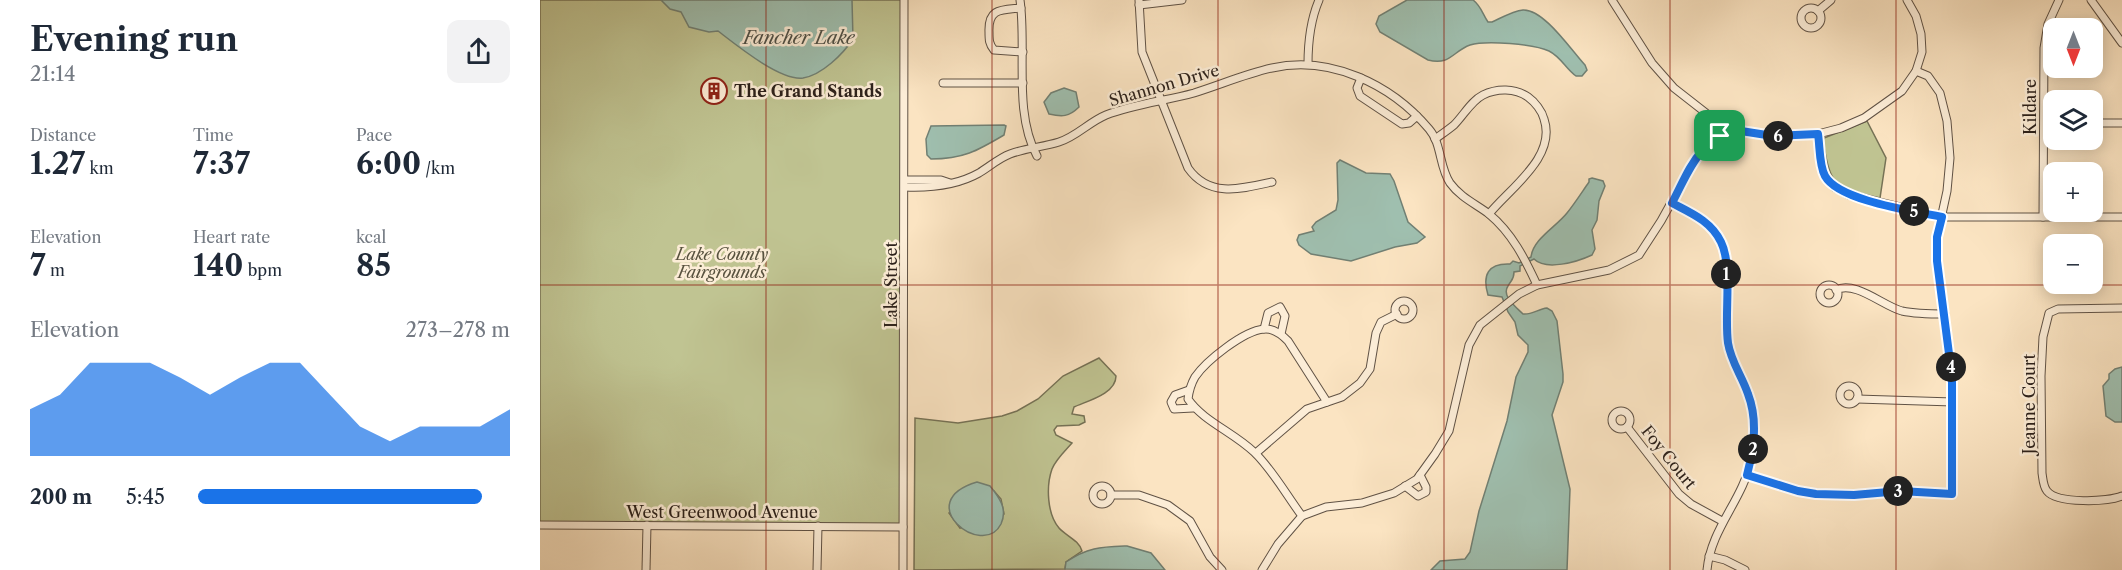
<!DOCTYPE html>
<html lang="en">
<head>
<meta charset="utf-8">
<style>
  body { margin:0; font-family:"Libre Caslon Text",serif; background:#f2f2f3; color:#1f2937; height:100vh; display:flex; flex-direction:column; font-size:22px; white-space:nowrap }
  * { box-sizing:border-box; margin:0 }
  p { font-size:20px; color:#747a83 }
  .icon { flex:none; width:33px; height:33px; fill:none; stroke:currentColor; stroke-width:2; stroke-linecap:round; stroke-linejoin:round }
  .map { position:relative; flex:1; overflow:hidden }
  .sheet { display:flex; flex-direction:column; background:#fff; width:540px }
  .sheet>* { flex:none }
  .needle { width:39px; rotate:180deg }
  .controls { position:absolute; left:1503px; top:18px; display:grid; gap:12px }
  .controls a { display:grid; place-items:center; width:60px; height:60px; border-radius:12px; background:#fff; box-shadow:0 3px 15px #0003; font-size:30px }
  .pin { position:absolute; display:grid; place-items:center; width:51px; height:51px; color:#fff; margin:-26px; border-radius:12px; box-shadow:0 3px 9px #0006 }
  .km { position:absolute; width:30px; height:30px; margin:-15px; border-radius:50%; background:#222; color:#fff; font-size:16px; line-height:30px; text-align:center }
  .round { display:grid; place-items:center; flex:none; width:63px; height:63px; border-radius:12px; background:#f2f2f3 }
  .summary { display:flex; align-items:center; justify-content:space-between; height:102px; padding:0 30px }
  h1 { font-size:33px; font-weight:700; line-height:45px }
  .metrics { display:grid; grid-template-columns:repeat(3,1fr); gap:9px; height:102px; padding:6px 30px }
  .metrics div { display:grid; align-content:center }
  .metrics b { font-size:30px; font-weight:700 }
  .metrics small { font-size:16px; font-weight:400 }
  .metrics p { font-size:16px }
  .chart { height:168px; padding:12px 30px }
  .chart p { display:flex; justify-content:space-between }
  .chart svg { width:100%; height:108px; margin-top:6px; fill:#1a73e8; opacity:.7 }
  ul { padding:0 30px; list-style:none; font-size:20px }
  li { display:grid; grid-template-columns:96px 72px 1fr; align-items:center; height:45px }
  li i { height:15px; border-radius:8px; background:#1a73e8 }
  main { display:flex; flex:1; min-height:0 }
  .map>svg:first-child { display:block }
  .green { fill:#c0c492; stroke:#767256; stroke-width:1.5; fill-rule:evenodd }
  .water { fill:#9fbfaf; stroke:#718074; stroke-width:1.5 }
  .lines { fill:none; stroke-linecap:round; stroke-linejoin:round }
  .minor-casing { stroke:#605245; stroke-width:9 }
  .minor { stroke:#fcedd7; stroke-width:7 }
  .route-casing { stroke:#fff; stroke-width:12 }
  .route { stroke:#1a73e8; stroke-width:8 }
  .grid { fill:none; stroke:#8f2418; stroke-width:1.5; stroke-opacity:0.55 }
  .labels { text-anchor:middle; stroke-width:5; stroke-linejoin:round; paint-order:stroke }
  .street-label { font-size:16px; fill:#2c211b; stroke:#fcedd7 }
  .poi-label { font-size:16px; font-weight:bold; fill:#2c211b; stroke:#fcedd7; text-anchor:start }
  .park-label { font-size:16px; font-style:italic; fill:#58523f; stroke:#fcedd7 }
  .water-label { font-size:18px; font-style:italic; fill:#4e5047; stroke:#fcedd7 }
</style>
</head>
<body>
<main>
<section class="sheet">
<div class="summary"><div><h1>Evening run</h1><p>21:14</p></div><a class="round"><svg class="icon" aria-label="share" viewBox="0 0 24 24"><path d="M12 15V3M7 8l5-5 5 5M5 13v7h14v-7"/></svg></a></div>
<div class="metrics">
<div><p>Distance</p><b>1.27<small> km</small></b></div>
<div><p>Time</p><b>7:37</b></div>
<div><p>Pace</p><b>6:00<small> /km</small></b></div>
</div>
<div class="metrics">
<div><p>Elevation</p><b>7<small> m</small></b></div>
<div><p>Heart rate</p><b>140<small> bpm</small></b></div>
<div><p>kcal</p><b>85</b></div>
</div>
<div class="chart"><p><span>Elevation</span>273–278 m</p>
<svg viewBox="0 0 160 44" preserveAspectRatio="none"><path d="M0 44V25L10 19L20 6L30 6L40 6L50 12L60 19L70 12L80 6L90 6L100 19L110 32L120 38L130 32L140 32L150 32L160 25V44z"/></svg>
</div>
<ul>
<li><b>200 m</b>5:45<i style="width:91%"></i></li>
</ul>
</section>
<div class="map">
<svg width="1582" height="570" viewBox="0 0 1582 570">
  <rect width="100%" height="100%" fill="#fbe4c2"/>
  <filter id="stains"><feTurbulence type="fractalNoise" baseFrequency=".00333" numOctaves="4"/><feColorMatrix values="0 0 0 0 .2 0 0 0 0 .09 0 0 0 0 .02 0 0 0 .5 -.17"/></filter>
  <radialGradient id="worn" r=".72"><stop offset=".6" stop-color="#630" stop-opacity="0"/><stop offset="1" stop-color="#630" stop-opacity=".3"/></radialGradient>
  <!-- green -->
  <g class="green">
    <rect x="0" y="0" width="364" height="526"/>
    <path d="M 1327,121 L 1346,158 L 1340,198 C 1295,187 1291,189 1283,141 L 1284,138 Z"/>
    <path d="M 559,358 L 576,376 C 576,394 547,401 534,407 L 532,414 L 544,416 L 545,422 L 539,425 L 517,426 L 514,430 L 516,435 L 532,443 C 525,451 516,459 512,469 C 506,486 507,514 519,528 C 526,536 539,540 542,551 L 526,562 L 525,569 L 374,570 L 375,418 L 418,423 L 462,416 L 477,411 L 498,399 L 523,376 ZM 454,491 L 461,499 L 464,514 L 420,528 L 409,513 Z"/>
  </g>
  <!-- water -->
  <g class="water">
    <path d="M 121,0 L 312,0 L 313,39 C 303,54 282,75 263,78 C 240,81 195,44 178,31 L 169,32 L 149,27 L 141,12 L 130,9 Z"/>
    <path d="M 867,0 L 933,0 C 941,6 942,13 948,22 L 952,22 C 961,18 973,11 983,10 C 1004,9 1031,50 1045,65 L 1047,70 L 1042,76 L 1036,76 C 1026,69 1021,57 1009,51 C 994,44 946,40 930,45 C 913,51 910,66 888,60 L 840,32 L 836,24 L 839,16 Z"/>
    <path d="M 524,88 L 536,92 L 539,107 C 529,117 522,117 509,114 L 504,102 L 511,93 Z"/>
    <path d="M 464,125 L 466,126 L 464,135 C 437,151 423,159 391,159 L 387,155 L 386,139 L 391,126 Z"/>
    <polygon points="800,160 826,173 850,174 854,181 868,222 885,237 877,243 855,247 811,261 771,254 759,245 757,240 759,235 774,231 772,227 776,222 796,210 798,200 797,163"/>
    <path d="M 1052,178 L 1063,181 L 1065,186 L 1059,201 L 1057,220 L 1052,230 L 1055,249 L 1052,255 C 1037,262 1006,271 994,259 L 980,266 L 980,271 L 974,272 C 974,280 971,280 968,286 C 961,296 976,307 983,314 C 992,315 998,309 1007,308 L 1012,311 L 1017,321 L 1023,374 L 1023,382 L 1012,415 L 1030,489 L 1027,570 L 891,570 L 900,561 L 925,559 L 930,552 L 939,511 L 967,421 L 976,377 L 988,352 L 988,345 L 978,335 L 975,322 L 968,312 L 962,297 L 948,295 C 942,275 948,263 970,264 L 973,261 L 979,263 L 991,257 C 993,239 1016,227 1027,213 C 1035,203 1042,192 1049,182 L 1049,179 Z"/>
    <polygon points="1582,367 1582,422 1575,422 1566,416 1563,386 1569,379 1569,374 1575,369"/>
    <path d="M 437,482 L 450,486 C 459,497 468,509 461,524 C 443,560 370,502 437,482 Z"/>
    <path d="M 587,546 L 611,553 L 625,570 L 525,569 L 526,562 C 548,547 561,547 587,546 Z"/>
  </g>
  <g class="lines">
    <defs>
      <g id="minor">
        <path d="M 480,0 C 487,49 473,112 497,156"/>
        <path d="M 599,0 L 602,52 L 648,168 C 669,198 701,189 732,182"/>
        <polyline points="1072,0 1112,63 1134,88 1166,113 1180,136"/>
        <polyline points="1551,0 1582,43"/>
        <polyline points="599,5 642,0"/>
        <path d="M 481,8 C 461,10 448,8 449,32 C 449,40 449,44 454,50 L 483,52"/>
        <circle cx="1271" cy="18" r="10"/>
        <polyline points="1278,11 1291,0"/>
        <path d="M 768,64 C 768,41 770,21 779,0"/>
        <polyline points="821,78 817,88 820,96 862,124 869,123 877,116"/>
        <polyline points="403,83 483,83"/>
        <polyline points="1552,123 1582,123"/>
        <polyline points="1278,134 1284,175 1294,187 1309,195 1402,217 1582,217"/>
        <path d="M 895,139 C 902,134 908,130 914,125 C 924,115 931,101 943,95 C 957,88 975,88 988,97 C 995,102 1002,111 1004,119 C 1017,157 970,188 949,214"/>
        <polyline points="365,180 401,180 410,183"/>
        <path d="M 365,187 C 390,188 416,186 439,173 C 449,167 459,158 470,154 C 486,148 503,147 519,142 C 536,137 549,122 566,115 C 594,104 625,101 654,93 C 680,85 705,74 732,68 C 790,55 851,84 889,129 C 902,144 899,167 910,183 C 921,198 936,204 949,214 C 972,233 985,259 997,285"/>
        <path d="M 1132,203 C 1151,213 1171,221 1181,242 C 1192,266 1185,314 1188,342 C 1190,361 1201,376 1208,393 C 1216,414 1215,439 1211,460 C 1203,500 1171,528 1167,570"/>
        <polyline points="1503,217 1504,48 1508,24 1519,0"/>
        <circle cx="1289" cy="294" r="9"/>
        <path d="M 1296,290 C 1315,280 1343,306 1362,311 C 1376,314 1391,314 1405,314"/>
        <circle cx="864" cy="310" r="9"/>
        <path d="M 1582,308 L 1518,309 L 1509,313 L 1503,337 L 1501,376 L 1502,473 C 1503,479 1503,486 1507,491 C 1517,504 1568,502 1582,496"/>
        <polyline points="724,329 728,313 740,307 745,316 741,334"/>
        <circle cx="1309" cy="395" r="9"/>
        <polyline points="649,390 635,395 631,402 634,409 653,408"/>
        <polyline points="1317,399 1413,402"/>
        <circle cx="1081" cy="420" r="9"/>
        <polyline points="1087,427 1139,494 1151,504 1182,521"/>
        <polyline points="716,453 767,409 802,397 820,383 830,369 836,333 841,322 857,314"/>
        <polyline points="1207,475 1258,491 1277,494 1313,495 1360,491 1412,494 1412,377 1397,261 1397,237 1407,191 1410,158 1407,121 1400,93 1388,76 1376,71"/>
        <polyline points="865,486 878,496 886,492 886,487 880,475"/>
        <circle cx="562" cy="495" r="9"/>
        <polyline points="571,495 599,495 628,505 650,521 670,557 682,570"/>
        <path d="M 762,516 C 747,496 732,469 714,452 C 693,432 663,421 648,399 C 649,391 651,384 655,377 C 666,361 703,331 724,329 C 733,328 742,335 748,341 L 787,402"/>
        <polyline points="0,525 363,527"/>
        <polyline points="1169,556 1185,560 1205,570"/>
        <polyline points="106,570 107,525"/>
        <polyline points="277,570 278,526"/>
        <polyline points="363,570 364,0"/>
        <polyline points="722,570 738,544 762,516 786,507 822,503 854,493 877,479 895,454 909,431 929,345 940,325 979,294 997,285 1069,270 1099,255 1121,221 1157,156 1170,142 1180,136 1201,131 1233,136 1278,134 1301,128 1324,118 1362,91 1376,71 1382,52 1381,34 1376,16 1367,0"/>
      </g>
    </defs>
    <!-- minor casing -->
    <use href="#minor" class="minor-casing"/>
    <!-- minor -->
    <use href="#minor" class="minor"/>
  </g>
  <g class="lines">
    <defs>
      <path id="route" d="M 1201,131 L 1233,136 L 1278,134 C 1280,147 1279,165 1285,176 C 1299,201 1374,211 1402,217 L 1397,237 L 1397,261 L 1412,377 L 1412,494 L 1360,491 L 1314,495 L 1276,494 L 1258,491 L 1207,475 C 1214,448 1218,420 1208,394 C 1202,376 1191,362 1188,343 C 1184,314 1193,266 1181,242 C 1171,221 1151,213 1132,203 C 1150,169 1159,137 1201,131 Z"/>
    </defs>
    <!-- route casing -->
    <use href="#route" class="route-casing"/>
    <!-- route -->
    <use href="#route" class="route"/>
  </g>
  <!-- grid -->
  <path class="grid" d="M 226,0 L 226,570M 452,0 L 452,570M 678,0 L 678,570M 904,0 L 904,570M 1130,0 L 1130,570M 1356,0 L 1356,570M 0,285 L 1582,285"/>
  <!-- icons -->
  <defs>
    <symbol id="building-ring" viewBox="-11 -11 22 22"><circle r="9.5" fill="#fcedd7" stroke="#8f2418" stroke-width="1.5"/><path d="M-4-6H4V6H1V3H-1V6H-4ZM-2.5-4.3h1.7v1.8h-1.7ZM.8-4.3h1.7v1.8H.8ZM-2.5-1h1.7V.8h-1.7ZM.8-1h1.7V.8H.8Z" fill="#8f2418"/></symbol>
  </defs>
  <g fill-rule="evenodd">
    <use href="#building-ring" x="159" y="76" width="30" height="30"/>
  </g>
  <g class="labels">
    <!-- street labels -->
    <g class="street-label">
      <text transform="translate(624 85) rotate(-16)" y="6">Shannon Drive</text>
      <text transform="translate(1490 107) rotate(-90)" y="6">Kildare</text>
      <text transform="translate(351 285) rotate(-90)" y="6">Lake Street</text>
      <text transform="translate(1489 404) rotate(-90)" y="6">Jeanne Court</text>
      <text transform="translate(1129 457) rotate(51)" y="6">Foy Court</text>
      <text x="182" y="518">West Greenwood Avenue</text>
    </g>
    <!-- poi labels -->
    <g class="poi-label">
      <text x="194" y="97">The Grand Stands</text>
    </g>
    <!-- park labels -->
    <g class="park-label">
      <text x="182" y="260">Lake County<tspan x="182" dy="18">Fairgrounds</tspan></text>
    </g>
    <!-- water labels -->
    <g class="water-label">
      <text x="259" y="44">Fancher Lake</text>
    </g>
  </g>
  <rect width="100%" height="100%" filter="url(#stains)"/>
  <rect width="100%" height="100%" fill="url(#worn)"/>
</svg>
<div class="controls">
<a><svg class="needle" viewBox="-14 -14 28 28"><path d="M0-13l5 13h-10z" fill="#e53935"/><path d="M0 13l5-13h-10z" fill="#747a83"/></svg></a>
<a><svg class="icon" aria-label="layers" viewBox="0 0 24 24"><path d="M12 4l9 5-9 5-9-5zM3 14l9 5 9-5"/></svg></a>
<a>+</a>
<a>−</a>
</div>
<div class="pin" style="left:1180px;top:136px;background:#1e9e55"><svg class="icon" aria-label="arrive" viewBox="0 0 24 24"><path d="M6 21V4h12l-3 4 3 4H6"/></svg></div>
<b class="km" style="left:1186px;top:274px">1</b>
<b class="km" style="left:1213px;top:449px">2</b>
<b class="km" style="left:1358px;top:491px">3</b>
<b class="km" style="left:1411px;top:367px">4</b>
<b class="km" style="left:1374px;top:211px">5</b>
<b class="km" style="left:1238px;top:136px">6</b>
</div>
</main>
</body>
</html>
